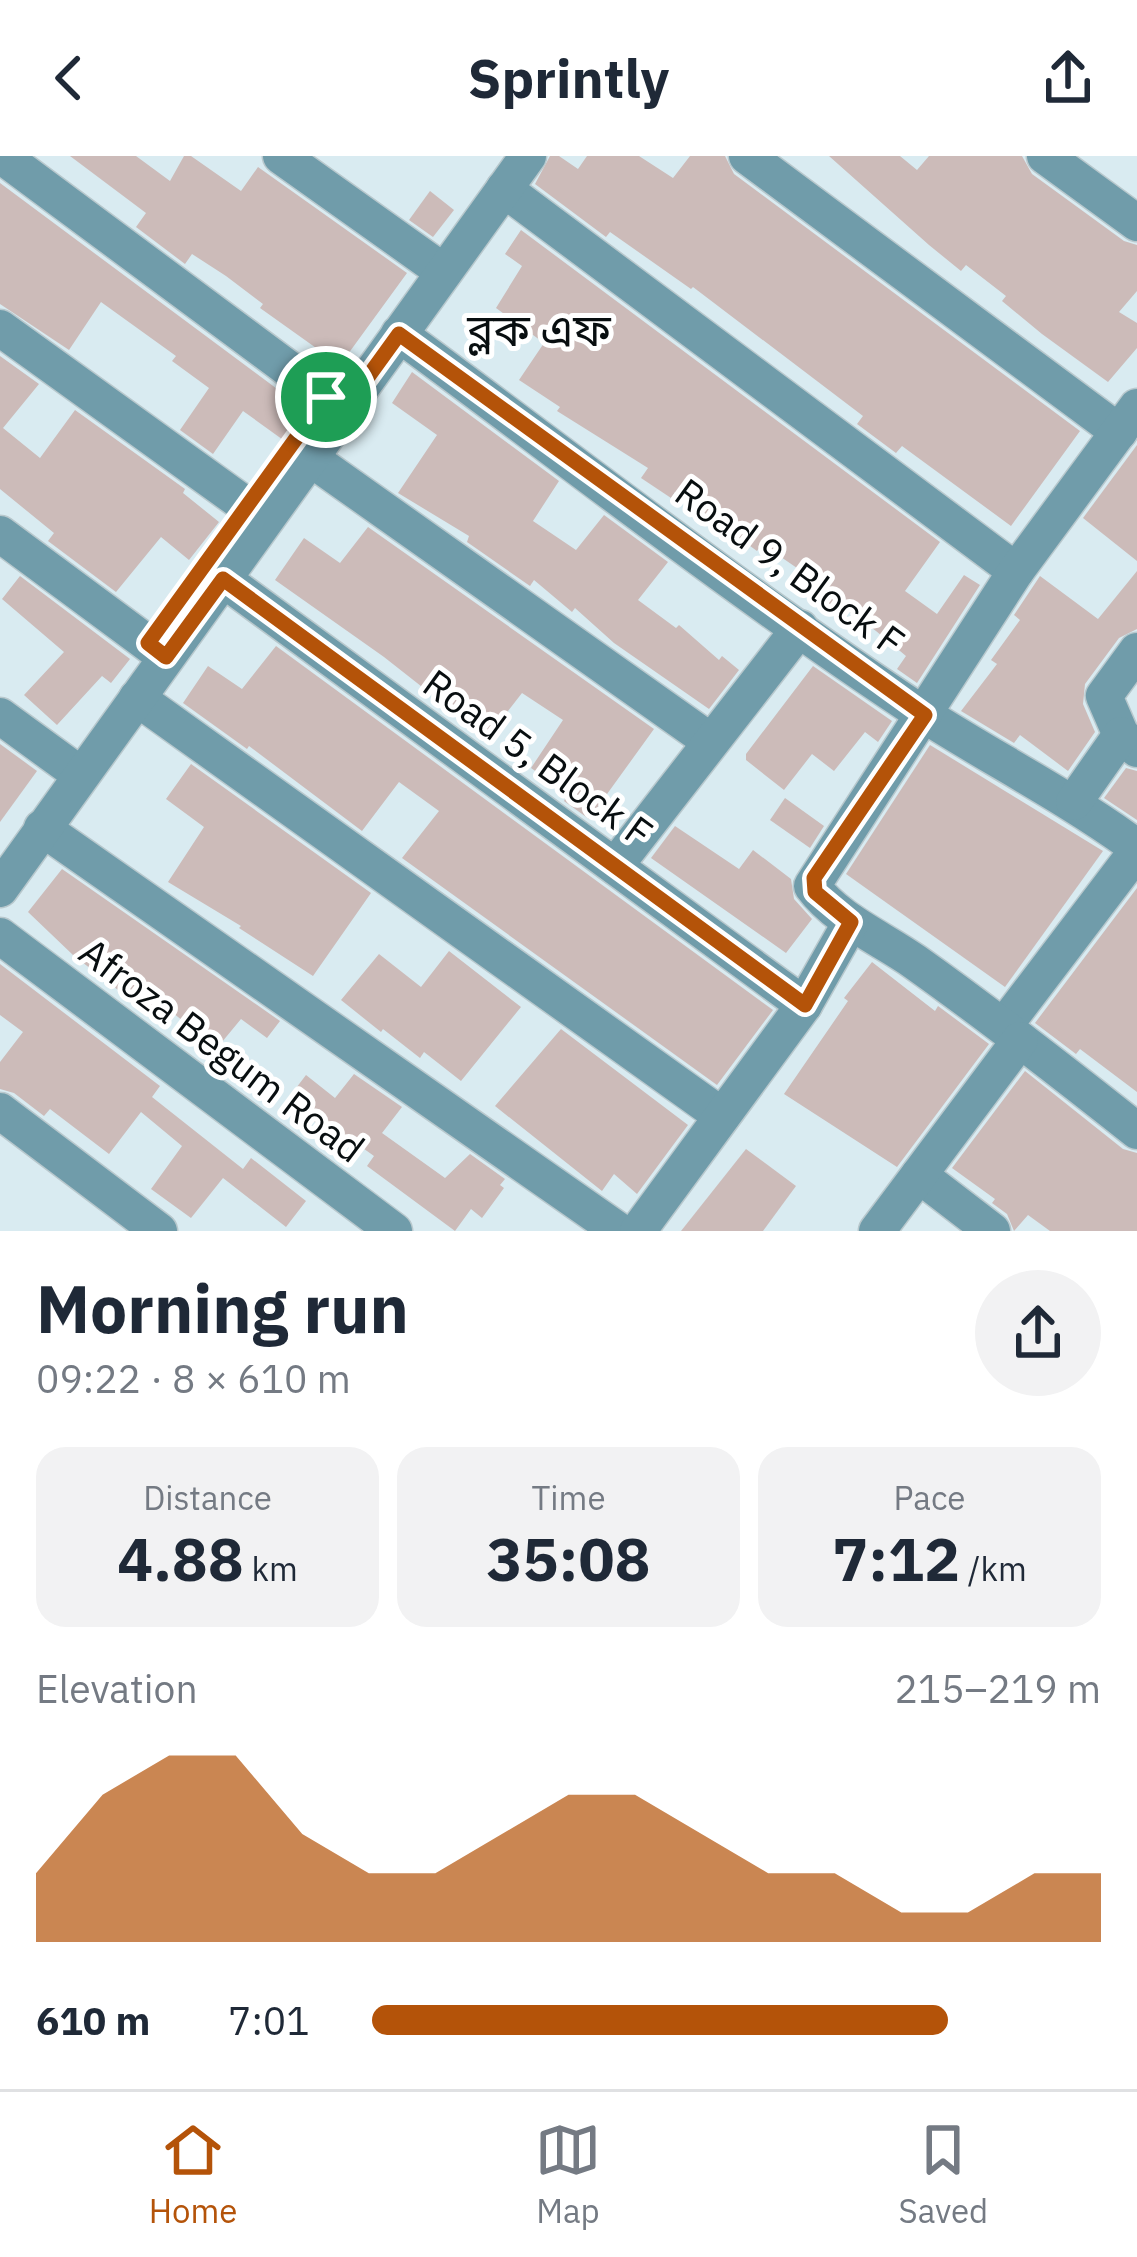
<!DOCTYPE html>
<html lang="en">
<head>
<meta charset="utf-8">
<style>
  body { margin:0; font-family:"IBM Plex Sans","Noto Sans Bengali",sans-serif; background:#f2f2f3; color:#1f2937; height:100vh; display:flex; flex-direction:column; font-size:45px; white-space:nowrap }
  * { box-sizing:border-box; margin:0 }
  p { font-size:39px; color:#747a83 }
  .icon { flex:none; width:66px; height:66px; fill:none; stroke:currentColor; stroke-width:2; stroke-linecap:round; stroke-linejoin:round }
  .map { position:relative; height:1075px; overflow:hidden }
  .sheet { display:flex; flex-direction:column; background:#fff; flex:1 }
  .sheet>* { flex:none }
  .pin { position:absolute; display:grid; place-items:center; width:102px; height:102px; color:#fff; margin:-51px; border:6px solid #fff; border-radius:50%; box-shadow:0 3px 12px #0007 }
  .round { display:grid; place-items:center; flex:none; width:126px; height:126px; border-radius:63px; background:#f2f2f3 }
  .overview { display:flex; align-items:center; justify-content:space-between; height:204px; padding:0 36px }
  h1 { font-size:66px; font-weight:700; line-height:90px }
  .metrics { display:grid; grid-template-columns:repeat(3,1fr); gap:18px; height:204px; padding:12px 36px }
  .metrics div { display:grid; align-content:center; border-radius:30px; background:#f2f2f3; text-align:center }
  .metrics b { font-size:60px; font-weight:700 }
  .metrics small { font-size:33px; font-weight:400 }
  .metrics p { font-size:33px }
  .chart { height:336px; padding:24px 36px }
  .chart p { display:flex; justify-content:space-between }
  .chart svg { width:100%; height:216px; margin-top:12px; fill:#b45309; opacity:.7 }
  ul { padding:0 36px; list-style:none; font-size:39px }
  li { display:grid; grid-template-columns:192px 144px 1fr; align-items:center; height:90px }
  li i { height:30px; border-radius:15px; background:#b45309 }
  header { display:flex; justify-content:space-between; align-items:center; height:156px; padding:0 36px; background:#fff; font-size:54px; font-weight:700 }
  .dock { display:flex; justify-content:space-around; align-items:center; height:168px; border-top:3px solid #e0e1e3; background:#fff; font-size:33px; color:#747a83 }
  .dock a { display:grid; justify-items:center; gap:6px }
  .dock .on { color:#b45309 }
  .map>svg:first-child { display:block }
  .building { fill:#ccbbb9 }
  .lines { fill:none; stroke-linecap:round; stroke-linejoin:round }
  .minor-casing { stroke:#b8c8cd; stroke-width:39 }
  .minor { stroke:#709caa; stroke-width:36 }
  .route-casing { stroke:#fff; stroke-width:24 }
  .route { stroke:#b45309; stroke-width:15 }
  .labels { text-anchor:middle; stroke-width:10; stroke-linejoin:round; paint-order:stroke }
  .street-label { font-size:39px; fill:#080e10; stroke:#fff }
  .quarter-label { font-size:45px; fill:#080e10; stroke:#fff }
</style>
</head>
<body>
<header><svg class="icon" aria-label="back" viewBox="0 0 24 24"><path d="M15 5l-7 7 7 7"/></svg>Sprintly<svg class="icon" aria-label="share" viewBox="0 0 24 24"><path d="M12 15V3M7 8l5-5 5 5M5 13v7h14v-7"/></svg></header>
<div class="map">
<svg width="1137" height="1075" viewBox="0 0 1137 1075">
  <rect width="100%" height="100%" fill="#d9ebf1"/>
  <!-- building -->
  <g class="building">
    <polygon points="70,0 136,0 170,25 184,0 191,0 241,35 258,11 407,117 340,209 260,152 263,148 226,120 192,98 185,108 136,71 146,57"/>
    <polygon points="550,0 559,0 578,13 587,0 639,0 673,22 690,0 725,0 734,18 1080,275 1011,370 902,290 896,297 857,268 863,260 693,131 691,133 610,76 606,81 535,28"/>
    <polygon points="829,0 900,0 917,14 929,0 1022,0 1032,18 1124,85 1137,89 1137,135 1119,156 1137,167 1137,192 1108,226 1042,178 1002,145 1006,140 966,109 961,115 929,89"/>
    <polygon points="0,27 308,256 286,286 243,255 213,298 180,274 209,232 172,205 176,200 101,146 69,194 0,148"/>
    <polygon points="430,35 454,54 433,81 409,64"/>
    <polygon points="521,74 940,386 905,435 937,458 964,419 980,429 917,527 897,513 906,500 876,475 841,450 836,457 804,436 813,423 762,388 757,395 675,336 671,342 641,322 648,312 557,255 560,251 519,224 544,187 496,152 522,110 505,98"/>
    <polygon points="0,200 39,228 3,272 40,302 75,254 185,333 183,337 219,366 189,404 161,381 116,436 48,385 54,377 0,333"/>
    <polygon points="412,216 559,325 533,365 576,394 604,359 668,406 638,444 676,472 679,469 719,504 722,500 739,514 709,553 614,487 575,452 572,456 534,424 530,430 467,386 469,380 398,337 437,279 392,247"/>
    <polygon points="1137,289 1137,405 1083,362"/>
    <polygon points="368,371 654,573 589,663 564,645 568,638 531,612 563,564 522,537 487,582 384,501 275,424 304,382 340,407"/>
    <polygon points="1137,415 1137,473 1119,482 1085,528 1083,548 1095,576 1068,615 1020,579 1014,587 961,555 997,508 991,504 1020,464 1014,459 1040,420 1098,463"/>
    <polygon points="20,420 130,503 111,527 102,520 57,569 24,539 64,496 2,443"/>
    <polygon points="276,490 773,854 717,929 402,702 439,655 399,626 362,675 249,590 247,593 183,547 208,510 242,533"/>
    <polygon points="813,510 892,565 878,586 865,576 834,615 812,598 784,634 746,604 746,598"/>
    <polygon points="0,588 37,615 0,666"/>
    <polygon points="930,589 1103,695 1005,831 846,718"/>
    <polygon points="191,608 371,737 313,820 239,772 241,770 168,726 204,671 166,643"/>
    <polygon points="1126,612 1137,615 1137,664 1104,642"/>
    <polygon points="785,642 824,670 810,692 770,664"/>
    <polygon points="675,670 739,713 753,694 791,723 794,743 812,763 786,797 651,702"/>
    <polygon points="62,713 280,865 267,882 241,863 217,892 173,857 163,869 73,799 28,756"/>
    <polygon points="1137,732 1137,936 1080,893 1076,898 1035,867"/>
    <polygon points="449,795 521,851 461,925 424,896 420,902 383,873 381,876 341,844 379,798 421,831"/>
    <polygon points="872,806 935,855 938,850 989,888 897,1011 784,938 848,845 844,842"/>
    <polygon points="0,808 160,930 152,941 243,1013 251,1002 306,1045 286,1071 223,1022 191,1062 151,1033 182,990 141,956 109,998 50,953 44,960 14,937 0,933 0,906 23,876 0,859"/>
    <polygon points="561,873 688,969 637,1038 614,1018 602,1035 495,950"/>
    <polygon points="1025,915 1123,993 1137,997 1137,1075 1050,1075 1028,1059 1014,1075 1007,1058 992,1047 995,1043 952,1012"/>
    <polygon points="354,918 402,951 382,977 445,1022 470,998 505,1023 500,1029 504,1032 482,1062 471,1053 455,1075 367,1010 374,1000 339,975 334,981 287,944 306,919 335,942"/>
    <polygon points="746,993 796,1030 763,1075 681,1075"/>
  </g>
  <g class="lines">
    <defs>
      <g id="minor">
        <polyline points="2,0 344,254"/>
        <polyline points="281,0 444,116"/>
        <polyline points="747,0 1119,276"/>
        <polyline points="1045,0 1137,67"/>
        <polyline points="504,33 1016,415"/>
        <polyline points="0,172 265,363"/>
        <path d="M 399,178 C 572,305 743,440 923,558 C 992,602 1064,639 1131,687 L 1134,699 L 1004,870"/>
        <path d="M 1137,251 L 1016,415 L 812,730 C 837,764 881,782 915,806 C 991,860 1064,917 1137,975"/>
        <polyline points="310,302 710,585"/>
        <polyline points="0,378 166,501"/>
        <polyline points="223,423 804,849"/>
        <polyline points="1137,495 1104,540 1121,579 1137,593"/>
        <polyline points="137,542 722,960"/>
        <polyline points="0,560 81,619"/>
        <polyline points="1074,646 1121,579"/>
        <polyline points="42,672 619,1075"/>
        <polyline points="615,710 800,472"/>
        <polyline points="0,733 528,0"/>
        <polyline points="0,780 394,1075"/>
        <polyline points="0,955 159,1075"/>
        <polyline points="919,1019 992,1075"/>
        <polyline points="638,1075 804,849 851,766"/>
        <polyline points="877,1075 1020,884"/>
      </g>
    </defs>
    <!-- minor casing -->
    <use href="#minor" class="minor-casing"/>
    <!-- minor -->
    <use href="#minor" class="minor"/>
  </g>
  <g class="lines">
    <defs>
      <polygon id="route" points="399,178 925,559 814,722 815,736 851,766 805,849 223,423 166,501 148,487 326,241 344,254"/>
    </defs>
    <!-- route casing -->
    <use href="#route" class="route-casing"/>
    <!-- route -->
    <use href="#route" class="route"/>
  </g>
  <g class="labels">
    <!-- street labels -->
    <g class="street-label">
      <text transform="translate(790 411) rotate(36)" y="14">Road 9, Block F</text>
      <text transform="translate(538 602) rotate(36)" y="14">Road 5, Block F</text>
      <text transform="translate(222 894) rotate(37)" y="14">Afroza Begum Road</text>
    </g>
    <!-- quarter labels -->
    <g class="quarter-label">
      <text x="539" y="190">ব্লক এফ</text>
    </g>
  </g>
</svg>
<div class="pin" style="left:326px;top:241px;background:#1e9e55"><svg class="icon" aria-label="arrive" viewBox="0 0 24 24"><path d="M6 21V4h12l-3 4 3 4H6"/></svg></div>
</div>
<section class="sheet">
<div class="overview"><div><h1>Morning run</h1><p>09:22 · 8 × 610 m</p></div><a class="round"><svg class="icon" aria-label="share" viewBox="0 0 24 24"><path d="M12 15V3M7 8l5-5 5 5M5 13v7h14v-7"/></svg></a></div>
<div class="metrics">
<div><p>Distance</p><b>4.88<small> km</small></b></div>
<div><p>Time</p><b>35:08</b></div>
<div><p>Pace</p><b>7:12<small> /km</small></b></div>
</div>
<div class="chart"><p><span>Elevation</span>215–219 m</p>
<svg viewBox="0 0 160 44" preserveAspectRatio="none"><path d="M0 44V30L10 14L20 6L30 6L40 22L50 30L60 30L70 22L80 14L90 14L100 22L110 30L120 30L130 38L140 38L150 30L160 30V44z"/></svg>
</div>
<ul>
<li><b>610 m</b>7:01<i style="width:79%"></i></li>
</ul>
</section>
<nav class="dock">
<a class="on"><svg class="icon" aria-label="home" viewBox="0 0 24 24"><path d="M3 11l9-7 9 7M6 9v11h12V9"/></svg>Home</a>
<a><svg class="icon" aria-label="map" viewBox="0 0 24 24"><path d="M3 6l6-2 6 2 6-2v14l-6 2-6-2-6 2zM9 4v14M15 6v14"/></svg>Map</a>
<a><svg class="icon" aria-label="saved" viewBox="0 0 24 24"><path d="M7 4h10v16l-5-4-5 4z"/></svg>Saved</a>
</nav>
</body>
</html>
